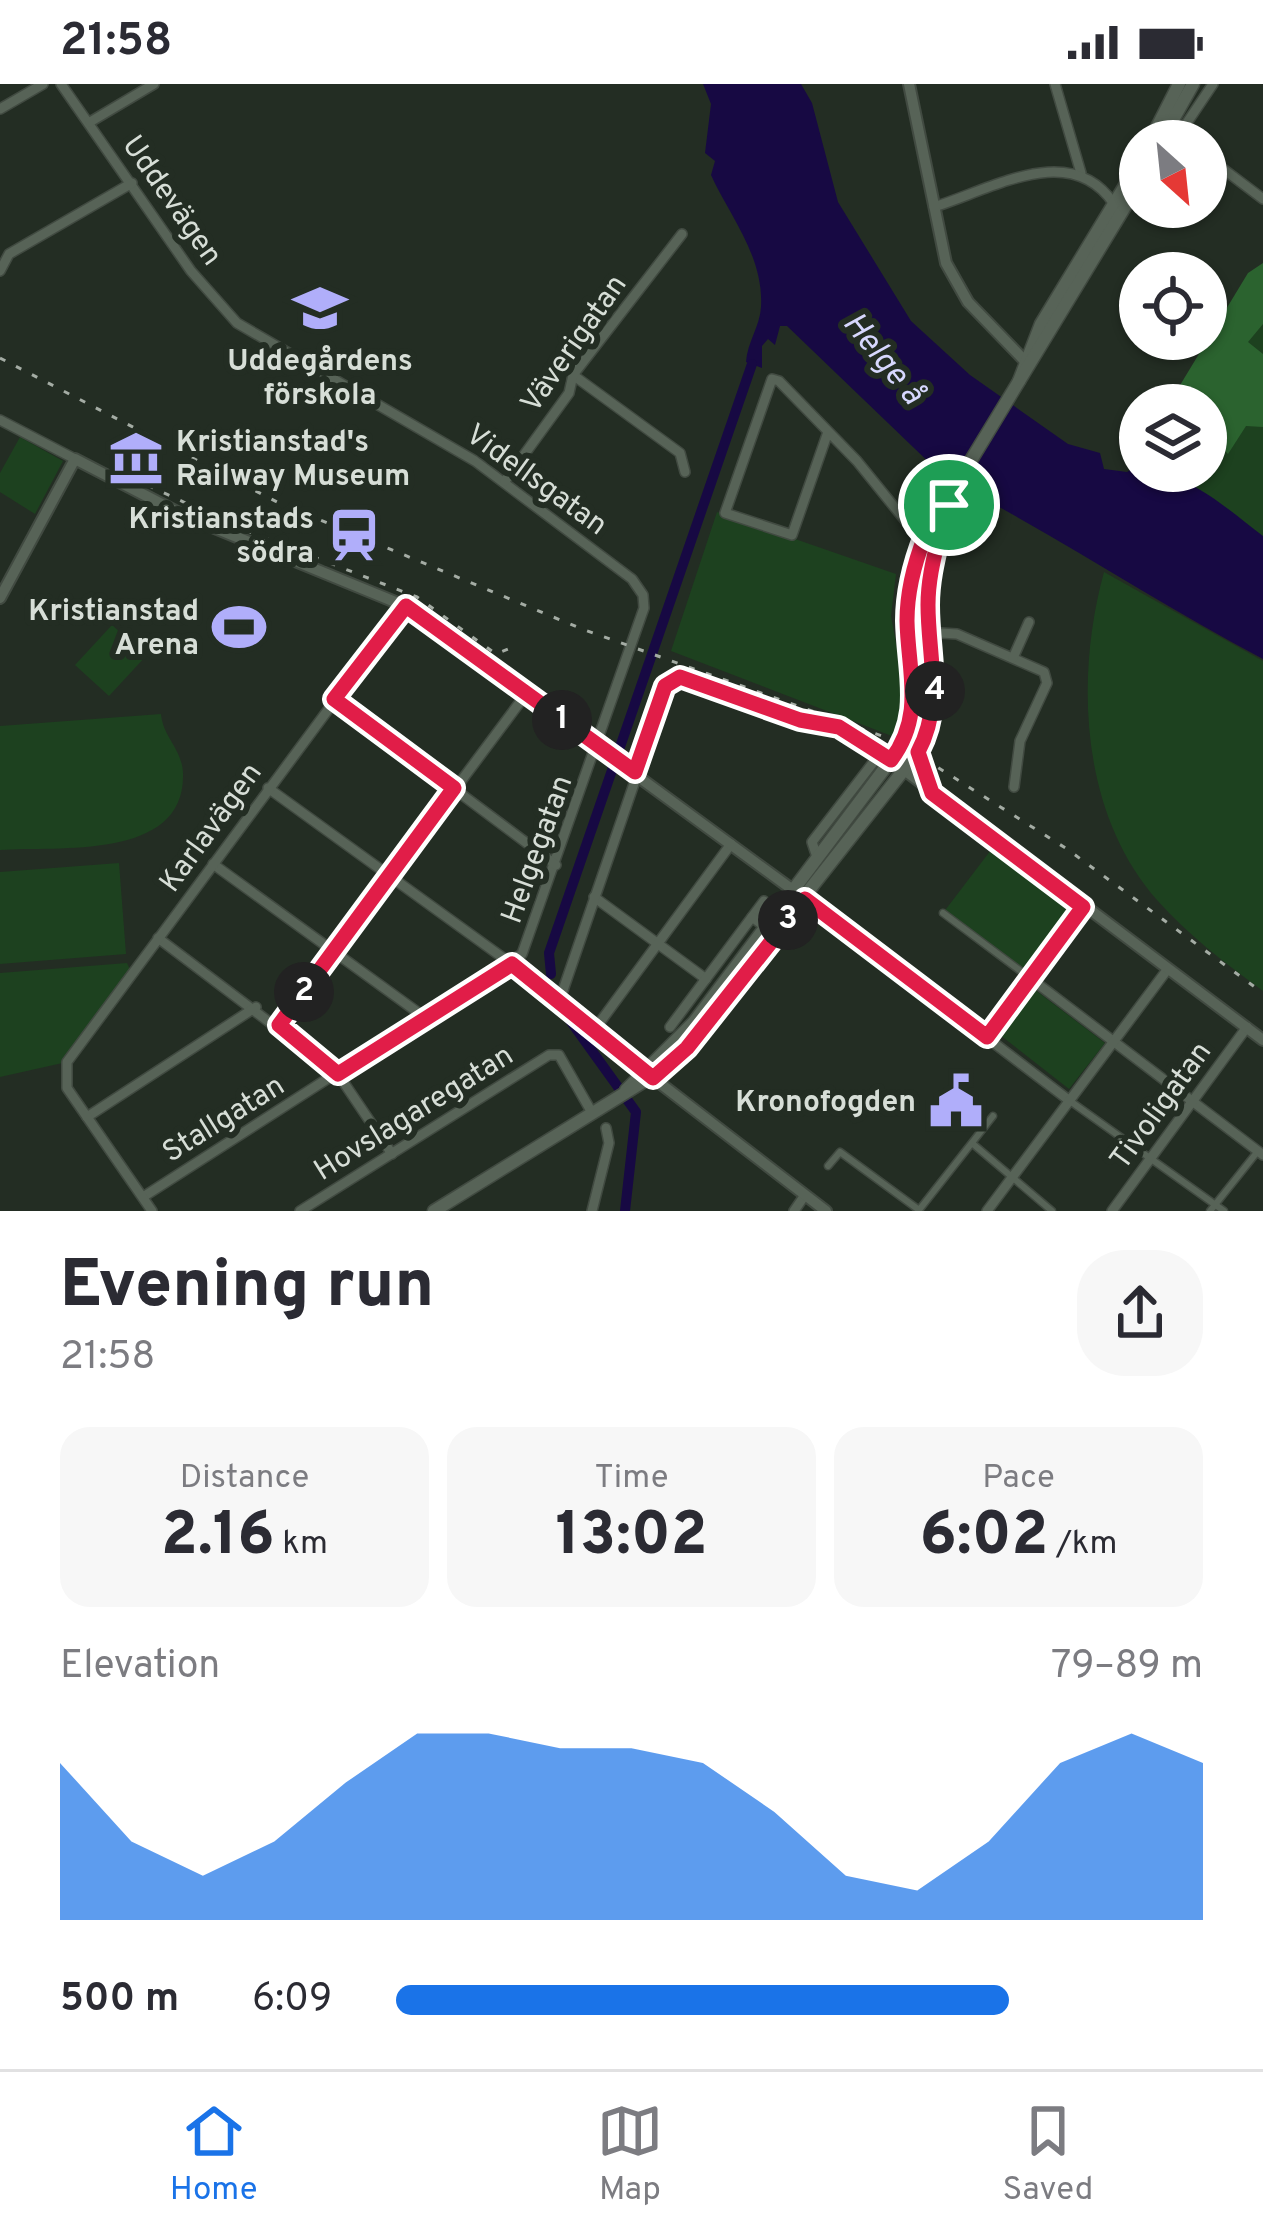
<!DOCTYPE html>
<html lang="en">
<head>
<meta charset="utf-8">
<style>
  body { margin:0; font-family:Overpass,sans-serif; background:#f7f7f7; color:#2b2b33; height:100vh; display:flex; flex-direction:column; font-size:45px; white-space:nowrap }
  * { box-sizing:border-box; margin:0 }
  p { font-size:39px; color:#7c7c81 }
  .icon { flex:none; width:66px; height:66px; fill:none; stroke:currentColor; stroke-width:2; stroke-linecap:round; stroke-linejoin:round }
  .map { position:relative; height:1127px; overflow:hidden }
  .details { display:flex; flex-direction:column; background:#fff; flex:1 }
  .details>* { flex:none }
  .needle { width:78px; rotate:153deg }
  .buttons { position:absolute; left:1119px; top:36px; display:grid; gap:24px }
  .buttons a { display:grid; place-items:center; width:108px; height:108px; border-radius:50%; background:#fff; box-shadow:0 3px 9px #0004; font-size:60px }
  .pin { position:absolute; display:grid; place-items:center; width:102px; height:102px; color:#fff; margin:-51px; border:6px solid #fff; border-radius:50%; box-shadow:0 3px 12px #0007 }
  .km { position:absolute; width:60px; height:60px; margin:-30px; border-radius:50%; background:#222; color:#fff; font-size:33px; line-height:60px; text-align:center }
  .round { display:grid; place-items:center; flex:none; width:126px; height:126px; border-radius:48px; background:#f7f7f7 }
  .headline { display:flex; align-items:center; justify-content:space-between; height:204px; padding:0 60px }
  h1 { font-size:66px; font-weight:800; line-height:90px }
  .stats { display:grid; grid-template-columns:repeat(3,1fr); gap:18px; height:204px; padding:12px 60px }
  .stats div { display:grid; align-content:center; border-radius:30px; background:#f7f7f7; text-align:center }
  .stats b { font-size:60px; font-weight:800 }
  .stats small { font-size:33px; font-weight:400 }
  .stats p { font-size:33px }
  .chart { height:336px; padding:24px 60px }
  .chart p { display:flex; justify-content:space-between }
  .chart svg { width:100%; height:216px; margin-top:12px; fill:#1a73e8; opacity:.7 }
  ul { padding:0 60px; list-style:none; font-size:39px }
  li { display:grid; grid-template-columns:192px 144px 1fr; align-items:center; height:90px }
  li i { height:30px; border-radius:15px; background:#1a73e8 }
  .status { display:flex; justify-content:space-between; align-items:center; height:84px; padding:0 60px; background:#fff; direction:ltr }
  .status svg { height:33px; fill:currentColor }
  .dock { display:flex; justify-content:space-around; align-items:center; height:168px; border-top:3px solid #e1e1e2; background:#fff; font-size:33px; color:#7c7c81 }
  .dock a { display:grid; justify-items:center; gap:6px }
  .dock .on { color:#1a73e8 }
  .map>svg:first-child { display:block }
  .green { fill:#1d411f }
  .forest { fill:#2b632f }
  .water { fill:#170943 }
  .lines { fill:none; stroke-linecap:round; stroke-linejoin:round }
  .canal { stroke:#170943; stroke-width:10 }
  .pedestrian-casing { stroke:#414a41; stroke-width:9 }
  .minor-casing { stroke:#414a41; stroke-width:12 }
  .tertiary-casing { stroke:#414a41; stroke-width:14 }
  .secondary-casing { stroke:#414a41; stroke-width:15 }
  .pedestrian { stroke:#576357; stroke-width:6 }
  .minor { stroke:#576357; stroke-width:9 }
  .tertiary { stroke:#576357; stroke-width:10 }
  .secondary { stroke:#576357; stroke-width:12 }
  .rail { stroke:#a4aca4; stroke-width:3; stroke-dasharray:6 12; stroke-linecap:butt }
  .route-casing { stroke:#fff; stroke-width:24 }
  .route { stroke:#e11d48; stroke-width:15 }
  .labels { text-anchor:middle; stroke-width:12; stroke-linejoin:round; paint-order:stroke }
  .street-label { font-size:30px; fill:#d7ded7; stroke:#232d23 }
  .poi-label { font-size:30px; font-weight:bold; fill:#d7ded7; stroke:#232d23; text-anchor:end }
  .water-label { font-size:33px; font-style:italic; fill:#d7d8fe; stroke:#232d23 }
</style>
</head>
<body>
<div class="status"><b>21:58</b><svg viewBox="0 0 49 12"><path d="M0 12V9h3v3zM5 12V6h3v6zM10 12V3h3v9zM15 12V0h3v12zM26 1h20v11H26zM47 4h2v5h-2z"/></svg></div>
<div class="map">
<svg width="1263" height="1127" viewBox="0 0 1263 1127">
  <rect width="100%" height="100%" fill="#232d23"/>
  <!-- green -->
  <g class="green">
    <polygon points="1263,191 1263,478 1149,387 1206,387 1206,321"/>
    <polygon points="20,353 63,377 35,430 0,408 0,389"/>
    <polygon points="717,428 896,490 891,532 907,618 897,654 671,567"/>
    <path d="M 1104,488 L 1263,577 L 1263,907 C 1225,879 1188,851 1157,816 C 1080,729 1075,593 1104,488 Z"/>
    <polygon points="112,541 146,572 109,612 75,581"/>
    <path d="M 161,630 C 163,653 182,665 183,689 C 186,777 59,762 0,766 L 0,642 Z"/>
    <polygon points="997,758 1083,823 1030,894 943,829"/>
    <polygon points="119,779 126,870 0,880 0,788"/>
    <polygon points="127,879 132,890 67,978 0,993 0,889"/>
    <polygon points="1034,905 1105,959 1069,1005 1000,951"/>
  </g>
  <!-- forest -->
  <polygon class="forest" points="1263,179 1263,240 1248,258 1263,270 1263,343 1246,342 1228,370 1219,361 1212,323 1206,333 1206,321 1168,321 1248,189"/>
  <!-- water -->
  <path class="water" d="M 703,0 L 801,0 L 812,19 L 838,118 L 911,237 L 970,291 L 1068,360 L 1100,369 L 1104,385 L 1127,388 L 1140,380 L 1140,387 C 1188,387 1227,425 1263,452 L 1263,575 C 1167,524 1077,465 981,413 L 964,412 L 787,242 L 780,242 L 775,261 L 768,255 L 762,262 L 762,284 L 746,278 C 747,259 760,242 761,223 C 764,172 729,131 711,91 L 715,77 L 705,69 L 711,20 Z"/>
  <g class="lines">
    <!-- canal -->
    <g class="canal">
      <polyline points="551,890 549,869 752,280"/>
      <polyline points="564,928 636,1028 625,1127"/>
    </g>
    <defs>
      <g id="pedestrian">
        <polyline points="943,829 1030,894"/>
        <polyline points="1070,1017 1224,1127"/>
        <polyline points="973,1060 1052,1127"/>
        <polyline points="828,1082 840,1068 919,1126 993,1032"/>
        <polyline points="1210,1127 1258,1067"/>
      </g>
      <g id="minor">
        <polyline points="61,0 191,187 237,239 475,377 632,495 643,511 644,524 522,870 143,1113"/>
        <polyline points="1055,0 1081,89"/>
        <polyline points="0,25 43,0"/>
        <polyline points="90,38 154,0"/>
        <polyline points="1178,52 1213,0"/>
        <polyline points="1206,72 1263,115"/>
        <path d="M 934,123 C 992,105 1071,56 1114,120"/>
        <polyline points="0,187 9,170 132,99"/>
        <polyline points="573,291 680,369 685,388"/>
        <polyline points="0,336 75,375"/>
        <polyline points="828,348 792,451 725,429 772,295 779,297 857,377 913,446 938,456"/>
        <polyline points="505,397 569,309 573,291 682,150"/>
        <polyline points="908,547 957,550 1044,588 1047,599 1020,657 1014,703"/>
        <polyline points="1013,574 1029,538"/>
        <polyline points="334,615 556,781"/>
        <polyline points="268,704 560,915 645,987"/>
        <polyline points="817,773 812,758 879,671"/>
        <polyline points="213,780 427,935"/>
        <polyline points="594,813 706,895"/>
        <polyline points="805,815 1070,1017"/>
        <polyline points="752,833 764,817"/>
        <polyline points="158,854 338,990 392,1070"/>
        <polyline points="1030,894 1263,1071"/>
        <polyline points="560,915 670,595 680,593 800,636 839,643 891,676"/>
        <polyline points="279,941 526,610"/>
        <polyline points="670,943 752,833 765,843"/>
        <polyline points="595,945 731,760"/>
        <polyline points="987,953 1083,823"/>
        <polyline points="87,1033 256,923"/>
        <polyline points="152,1127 67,1004 67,978 405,522"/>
        <polyline points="300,1127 549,971 559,971 591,1027"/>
        <polyline points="592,1127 609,1059 606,1044"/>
        <polyline points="794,1127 805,1111"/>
        <polyline points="987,1127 1167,886"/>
        <polyline points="1112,1127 1247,943"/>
      </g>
      <g id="tertiary">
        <polyline points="909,0 946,179 968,218 1024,276"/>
        <polyline points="0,514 75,375 183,431 405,522 797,809"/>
        <polyline points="918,668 931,706"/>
        <polyline points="891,676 1263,956"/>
        <polyline points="648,990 826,1127"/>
      </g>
      <g id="secondary">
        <polyline points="1150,57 1179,0"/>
        <polyline points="1161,57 1193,0"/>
        <polyline points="1019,297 1041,240 1140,77"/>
        <polyline points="626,1006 694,938 903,660 914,616 910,501 925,452 1140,98"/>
        <polyline points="434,1127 672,980 918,668 933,626 928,514 948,424"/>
      </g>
    </defs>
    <!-- pedestrian casing -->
    <use href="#pedestrian" class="pedestrian-casing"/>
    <!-- minor casing -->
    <use href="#minor" class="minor-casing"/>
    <!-- tertiary casing -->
    <use href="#tertiary" class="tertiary-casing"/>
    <!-- secondary casing -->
    <use href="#secondary" class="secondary-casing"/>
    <!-- pedestrian -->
    <use href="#pedestrian" class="pedestrian"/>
    <!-- minor -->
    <use href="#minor" class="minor"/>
    <!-- tertiary -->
    <use href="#tertiary" class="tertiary"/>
    <!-- secondary -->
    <use href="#secondary" class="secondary"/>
    <!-- rail -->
    <g class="rail">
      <polyline points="0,274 277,418 582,545 896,657 1067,765 1263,909"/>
      <polyline points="115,386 237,443 417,513 496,570 513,563"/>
    </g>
  </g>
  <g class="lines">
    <defs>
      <path id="route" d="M 949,421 L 938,456 L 925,452 C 914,480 907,507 907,537 C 908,588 925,631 891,676 L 839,643 L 800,636 L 680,593 L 665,602 L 635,688 L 406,522 L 334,615 L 454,704 L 279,941 L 338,990 L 512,880 L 653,994 L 687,964 L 805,815 L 987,953 L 1083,823 L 932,709 L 918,668 C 944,619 928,573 928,521 C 928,498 933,477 938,456 L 925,452 L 952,411 L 949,421"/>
    </defs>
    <!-- route casing -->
    <use href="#route" class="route-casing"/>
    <!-- route -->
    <use href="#route" class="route"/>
  </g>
  <!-- icons -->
  <defs>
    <symbol id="school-bare" viewBox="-9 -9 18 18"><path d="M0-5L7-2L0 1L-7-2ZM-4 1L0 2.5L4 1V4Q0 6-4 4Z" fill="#b0aefa" stroke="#232d23" stroke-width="2.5" paint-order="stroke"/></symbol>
    <symbol id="museum-bare" viewBox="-9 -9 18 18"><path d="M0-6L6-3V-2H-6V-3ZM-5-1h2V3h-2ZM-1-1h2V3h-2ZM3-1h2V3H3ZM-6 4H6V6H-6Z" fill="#b0aefa" stroke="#232d23" stroke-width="2.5" paint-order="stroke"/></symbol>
    <symbol id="station-bare" viewBox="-9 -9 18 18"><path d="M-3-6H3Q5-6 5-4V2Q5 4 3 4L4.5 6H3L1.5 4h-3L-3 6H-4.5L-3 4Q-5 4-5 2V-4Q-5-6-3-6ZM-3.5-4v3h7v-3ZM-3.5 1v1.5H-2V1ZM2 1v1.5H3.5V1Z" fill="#b0aefa" stroke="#232d23" stroke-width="2.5" paint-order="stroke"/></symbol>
    <symbol id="stadium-bare" viewBox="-9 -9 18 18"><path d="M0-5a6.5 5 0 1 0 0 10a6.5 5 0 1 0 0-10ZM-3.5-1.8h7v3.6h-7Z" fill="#b0aefa" stroke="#232d23" stroke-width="2.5" paint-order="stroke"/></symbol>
    <symbol id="civic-bare" viewBox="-9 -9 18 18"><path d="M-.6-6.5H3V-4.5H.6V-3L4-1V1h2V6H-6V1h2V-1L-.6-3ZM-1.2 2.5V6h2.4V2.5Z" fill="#b0aefa" stroke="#232d23" stroke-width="2.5" paint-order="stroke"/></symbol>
  </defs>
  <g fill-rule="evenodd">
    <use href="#school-bare" x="282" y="186" width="76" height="76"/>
    <use href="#museum-bare" x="98" y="336" width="76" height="76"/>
    <use href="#station-bare" x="316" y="413" width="76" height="76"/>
    <use href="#stadium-bare" x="201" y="505" width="76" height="76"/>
    <use href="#civic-bare" x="918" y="979" width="76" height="76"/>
  </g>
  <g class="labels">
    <!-- street labels -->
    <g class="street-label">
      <text transform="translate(173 116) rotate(55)" y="10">Uddevägen</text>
      <text transform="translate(573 259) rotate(-55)" y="10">Väverigatan</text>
      <text transform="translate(537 395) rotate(36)" y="10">Videllsgatan</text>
      <text transform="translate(210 743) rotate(-54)" y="10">Karlavägen</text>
      <text transform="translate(536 765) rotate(-70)" y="10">Helgegatan</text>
      <text transform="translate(1160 1021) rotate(-54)" y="10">Tivoligatan</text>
      <text transform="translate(413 1028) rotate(-32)" y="10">Hovslagaregatan</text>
      <text transform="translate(223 1034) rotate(-32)" y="10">Stallgatan</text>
    </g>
    <!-- poi labels -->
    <g class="poi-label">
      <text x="320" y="286" text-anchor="middle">Uddegårdens<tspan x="320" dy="34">förskola</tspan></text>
      <text x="176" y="367" text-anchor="start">Kristianstad's<tspan x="176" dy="34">Railway Museum</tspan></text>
      <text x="314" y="444">Kristianstads<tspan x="314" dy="34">södra</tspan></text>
      <text x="199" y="536">Kristianstad<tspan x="199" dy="34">Arena</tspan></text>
      <text x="916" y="1027">Kronofogden</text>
    </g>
    <!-- water labels -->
    <g class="water-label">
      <text transform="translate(885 273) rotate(51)" y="12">Helge å</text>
    </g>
  </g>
</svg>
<div class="buttons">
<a><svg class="needle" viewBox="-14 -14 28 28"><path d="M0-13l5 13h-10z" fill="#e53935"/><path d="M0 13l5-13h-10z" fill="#7c7c81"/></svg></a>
<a><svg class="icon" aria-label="locate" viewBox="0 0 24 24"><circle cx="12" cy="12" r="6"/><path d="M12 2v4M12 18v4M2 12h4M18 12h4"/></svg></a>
<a><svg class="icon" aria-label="layers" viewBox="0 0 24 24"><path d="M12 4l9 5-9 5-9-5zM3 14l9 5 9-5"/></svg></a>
</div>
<div class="pin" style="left:949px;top:421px;background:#1e9e55"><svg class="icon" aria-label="arrive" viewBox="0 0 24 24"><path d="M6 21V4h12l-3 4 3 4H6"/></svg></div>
<b class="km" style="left:562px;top:636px">1</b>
<b class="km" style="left:304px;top:908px">2</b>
<b class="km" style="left:788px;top:836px">3</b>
<b class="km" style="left:935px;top:607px">4</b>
</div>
<section class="details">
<div class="headline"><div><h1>Evening run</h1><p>21:58</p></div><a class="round"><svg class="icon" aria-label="share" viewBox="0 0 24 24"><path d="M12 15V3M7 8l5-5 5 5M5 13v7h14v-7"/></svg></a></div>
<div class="stats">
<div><p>Distance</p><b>2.16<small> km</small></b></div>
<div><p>Time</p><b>13:02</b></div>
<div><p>Pace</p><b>6:02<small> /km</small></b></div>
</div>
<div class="chart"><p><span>Elevation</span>79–89 m</p>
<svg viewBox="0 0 160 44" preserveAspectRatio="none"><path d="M0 44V12L10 28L20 35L30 28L40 16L50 6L60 6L70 9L80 9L90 12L100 22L110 35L120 38L130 28L140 12L150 6L160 12V44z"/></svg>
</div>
<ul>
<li><b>500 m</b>6:09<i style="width:76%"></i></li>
</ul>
</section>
<nav class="dock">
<a class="on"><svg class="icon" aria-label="home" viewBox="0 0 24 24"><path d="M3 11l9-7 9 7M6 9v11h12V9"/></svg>Home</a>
<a><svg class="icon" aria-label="map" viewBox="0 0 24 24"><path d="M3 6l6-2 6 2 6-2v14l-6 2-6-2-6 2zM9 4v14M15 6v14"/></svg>Map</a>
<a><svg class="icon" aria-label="saved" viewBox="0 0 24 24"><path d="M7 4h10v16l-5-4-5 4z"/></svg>Saved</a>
</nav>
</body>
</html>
